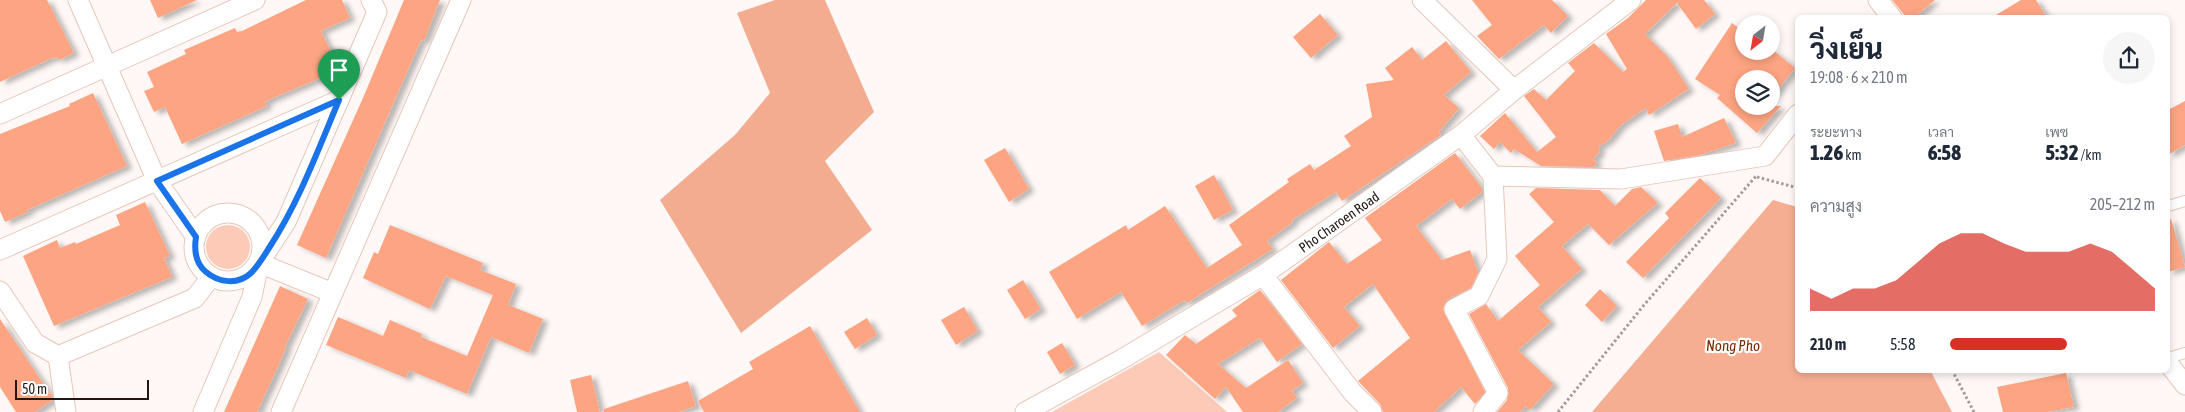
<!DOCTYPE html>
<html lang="th">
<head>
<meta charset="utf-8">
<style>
  body { margin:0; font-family:"Asap Condensed",Sarabun,sans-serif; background:#f6f6f7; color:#1f2937; height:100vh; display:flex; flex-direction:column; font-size:19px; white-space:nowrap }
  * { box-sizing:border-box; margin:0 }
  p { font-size:16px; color:#747a83 }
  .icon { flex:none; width:28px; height:28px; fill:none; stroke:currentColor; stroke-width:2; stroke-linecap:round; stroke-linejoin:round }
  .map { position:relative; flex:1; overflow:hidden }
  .drawer { position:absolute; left:1795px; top:15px; width:375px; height:358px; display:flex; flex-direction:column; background:#fff; border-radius:8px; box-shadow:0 2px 8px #0003 }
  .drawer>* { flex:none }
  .needle { width:32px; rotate:211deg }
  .buttons { position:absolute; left:1735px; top:15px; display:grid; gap:10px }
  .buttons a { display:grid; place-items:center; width:45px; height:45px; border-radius:50%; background:#fff; box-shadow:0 2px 8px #0003; font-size:25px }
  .scale { position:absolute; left:15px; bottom:12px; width:134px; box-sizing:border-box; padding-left:5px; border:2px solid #221713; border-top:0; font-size:14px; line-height:18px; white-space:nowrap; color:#221713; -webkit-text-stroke:4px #fff; paint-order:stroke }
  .pin { position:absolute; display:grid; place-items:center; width:42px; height:42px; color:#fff; margin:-51px -21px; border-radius:50% 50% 50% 0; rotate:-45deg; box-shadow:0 0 5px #0007 }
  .pin .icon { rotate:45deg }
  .round { display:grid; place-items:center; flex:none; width:52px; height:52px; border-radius:26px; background:#f6f6f7 }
  .summary { display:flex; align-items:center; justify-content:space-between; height:85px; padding:0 15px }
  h1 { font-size:28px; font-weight:800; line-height:38px }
  .metrics { display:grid; grid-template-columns:repeat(3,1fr); gap:8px; height:85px; padding:5px 15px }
  .metrics div { display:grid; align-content:center }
  .metrics b { font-size:21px; font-weight:800 }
  .metrics small { font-size:14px; font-weight:400 }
  .metrics p { font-size:14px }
  .chart { height:140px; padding:10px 15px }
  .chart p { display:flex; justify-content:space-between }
  .chart svg { width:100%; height:90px; margin-top:5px; fill:#d93025; opacity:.7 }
  ul { padding:0 15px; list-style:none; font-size:16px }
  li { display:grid; grid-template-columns:80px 60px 1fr; align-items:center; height:38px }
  li i { height:12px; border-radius:6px; background:#d93025 }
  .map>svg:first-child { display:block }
  .green { fill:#fccab7 }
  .forest { fill:#f4ac91 }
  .water { fill:#f6ae93 }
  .building { fill:#fda482; filter:url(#shadow) }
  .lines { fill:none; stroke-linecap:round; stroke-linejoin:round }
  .service-casing { stroke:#e6c7bb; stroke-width:12 }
  .minor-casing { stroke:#e6c7bb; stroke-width:21 }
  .path { stroke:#a49c99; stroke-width:3; stroke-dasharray:2.5 2.5; stroke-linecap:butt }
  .service { stroke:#fff; stroke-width:10 }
  .minor { stroke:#fff; stroke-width:19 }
  .route-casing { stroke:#fff; stroke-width:10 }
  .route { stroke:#1a73e8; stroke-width:6 }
  .labels { text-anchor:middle; stroke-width:4.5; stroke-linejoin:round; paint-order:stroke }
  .street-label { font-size:14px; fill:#221713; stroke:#fff }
  .water-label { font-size:15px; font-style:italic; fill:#782b05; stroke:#fff }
</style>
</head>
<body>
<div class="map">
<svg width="2185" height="412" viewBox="0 0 2185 412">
  <defs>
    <filter id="shadow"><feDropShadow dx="5.5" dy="3" stdDeviation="2.5" flood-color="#0004"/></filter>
  </defs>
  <rect width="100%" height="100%" fill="#fff8f6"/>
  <!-- green -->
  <g class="green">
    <circle cx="228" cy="247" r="22"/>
    <polygon points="1159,352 1227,412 1052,412"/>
  </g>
  <!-- forest -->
  <polygon class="forest" points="775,0 825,0 874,112 825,161 872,230 741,333 660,200 735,135 770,93 737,13"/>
  <!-- water -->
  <polygon class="water" points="1773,200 1797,207 1798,370 1930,370 1952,412 1592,412"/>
  <!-- building -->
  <g class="building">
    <polygon points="0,0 47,0 74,53 59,60 57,57 50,59 0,82"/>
    <polygon points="150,0 197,0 158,18"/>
    <polygon points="306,0 342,0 350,18 321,31 340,70 273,98 265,102 267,106 182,144 165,107 154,112 144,91 154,87 147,72 186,54 184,50 235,28 237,32 242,31"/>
    <polygon points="404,0 440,0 424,41 421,40 326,258 297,245 363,98"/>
    <polygon points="1472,0 1552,0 1568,16 1551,33 1544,25 1499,59 1477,36 1492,25"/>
    <polygon points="1646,0 1704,0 1715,14 1696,29 1677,3 1645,34 1667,56 1689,89 1649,115 1646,108 1621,125 1608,141 1598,147 1600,151 1593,160 1597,162 1594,167 1541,166 1514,149 1511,153 1500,142 1494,149 1480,136 1505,113 1537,152 1556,137 1524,96 1534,89 1546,100 1575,71 1568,63 1594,43 1623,72 1627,69 1606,34 1628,18"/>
    <polygon points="1892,0 1935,0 1914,18 1907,18"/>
    <polygon points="2021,0 2036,0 2047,18 1991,18"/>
    <polygon points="1320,14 1338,35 1311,58 1293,37"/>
    <polygon points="1732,23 1744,32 1744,51 1774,51 1795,68 1771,98 1771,79 1744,79 1744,106 1781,106 1757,133 1717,98 1720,95 1695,79"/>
    <polygon points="1446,41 1471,72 1444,95 1459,108 1439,132 1441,135 1342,201 1336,192 1292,220 1293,222 1267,241 1273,249 1187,303 1185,300 1142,326 1121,292 1077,319 1049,272 1126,225 1128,230 1165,206 1207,268 1242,245 1229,225 1289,182 1287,179 1310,164 1314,170 1351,146 1344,136 1372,117 1366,84 1394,80 1385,68 1412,47 1422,60"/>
    <polygon points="93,93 127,166 27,210 28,212 5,222 0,211 0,134 70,106 69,104"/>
    <polygon points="2185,101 2185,145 2168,155 2168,110"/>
    <polygon points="1724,118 1736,143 1700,155 1664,161 1654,131 1678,124 1682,137"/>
    <polygon points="1005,148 1029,189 1009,202 984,160"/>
    <polygon points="1455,153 1482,188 1482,192 1460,209 1452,199 1416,226 1442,260 1470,250 1478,272 1471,288 1448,299 1443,309 1485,392 1475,404 1461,387 1434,412 1383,412 1380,404 1358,381 1410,338 1373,284 1344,307 1360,326 1333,348 1281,280 1329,242 1347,264 1382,240 1365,218"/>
    <polygon points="1214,175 1233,210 1214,220 1195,186"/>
    <polygon points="1700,178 1721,198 1643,278 1626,262 1669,218 1665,213"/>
    <polygon points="1641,187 1658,203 1609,245 1588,224 1562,246 1582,269 1538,307 1551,322 1518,350 1554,384 1530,410 1526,406 1520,412 1497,412 1507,400 1508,388 1469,314 1486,304 1498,321 1540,285 1515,256 1554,222 1529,194 1536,188 1600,190 1615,206 1632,189"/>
    <polygon points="145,202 170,256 164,258 172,277 54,326 23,256 57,240 60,248 75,242 76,244 120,225 116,215"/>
    <polygon points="2171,219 2185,267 2168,272 2168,220"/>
    <polygon points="390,225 483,263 480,270 516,284 508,305 543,319 529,353 491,337 467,394 409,370 406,378 326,345 338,317 383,336 390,320 422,334 421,337 467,356 493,295 446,276 430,309 363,278 374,252 378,254"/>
    <polygon points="1023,280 1041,309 1025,319 1007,290"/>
    <polygon points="280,286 308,299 285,347 286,348 276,371 257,412 224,412"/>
    <polygon points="1600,289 1617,306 1602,322 1585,305"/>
    <polygon points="1260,290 1302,344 1277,362 1260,338 1218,364 1246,388 1288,360 1303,383 1292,391 1297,398 1278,412 1243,412 1226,387 1215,399 1166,355 1185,335 1196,344 1237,316 1232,310"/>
    <polygon points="964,307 978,331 956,345 941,320"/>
    <polygon points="867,318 877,335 855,349 844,332"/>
    <polygon points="0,319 53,398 53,400 35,412 16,412 0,387"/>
    <polygon points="810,326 860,412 704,412 698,401 753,369 749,362"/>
    <polygon points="1062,343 1075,365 1060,374 1047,352"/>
    <polygon points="2066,373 2074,407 2047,412 2003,412 1997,387"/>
    <polygon points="591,375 600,412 577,412 570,380"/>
    <polygon points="688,381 696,406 679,412 604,412 604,409"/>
  </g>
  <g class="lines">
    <defs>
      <g id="service">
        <polyline points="2168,206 2185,201"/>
        <polyline points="2168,358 2185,353"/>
      </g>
      <g id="minor">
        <polyline points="78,0 157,181 196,237"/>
        <polyline points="1422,0 1514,90"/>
        <polyline points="1878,0 1892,18"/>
        <polyline points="0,114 255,0"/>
        <polyline points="1461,135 1493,176 1621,179 1765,156 1798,114"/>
        <circle cx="228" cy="247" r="34"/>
        <polyline points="0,250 339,100"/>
        <polyline points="259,263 333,293"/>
        <polyline points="1263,275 1353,393 1372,412"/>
        <polyline points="0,291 35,343 58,356 195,298 211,277"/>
        <polyline points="58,356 66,412"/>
        <polyline points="2168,363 2185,385"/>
        <polyline points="203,412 252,297 259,263 286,222 377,12 371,0"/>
        <polyline points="281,412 461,0"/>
        <polyline points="1025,412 1122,359 1263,275 1461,135 1514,90 1631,0"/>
        <polyline points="1483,412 1498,393 1454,309 1479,296 1497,259 1493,176"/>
      </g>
    </defs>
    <!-- service casing -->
    <use href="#service" class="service-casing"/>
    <!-- minor casing -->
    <use href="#minor" class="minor-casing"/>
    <!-- path -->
    <g class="path">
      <polyline points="1757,177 1798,188"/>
      <polyline points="1952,370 1974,412"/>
      <polyline points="1558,412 1644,305 1757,175"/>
    </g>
    <!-- service -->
    <use href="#service" class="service"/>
    <!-- minor -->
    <use href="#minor" class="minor"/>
  </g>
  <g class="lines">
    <defs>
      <path id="route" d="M 339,100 C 318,150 299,202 269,248 C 264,256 258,266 251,273 C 238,285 219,283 206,272 C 195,263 194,250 196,237 L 157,181 Z"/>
    </defs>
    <!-- route casing -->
    <use href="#route" class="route-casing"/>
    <!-- route -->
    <use href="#route" class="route"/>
  </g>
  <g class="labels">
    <!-- street labels -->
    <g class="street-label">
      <text transform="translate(1339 222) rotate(-35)" y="5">Pho Charoen Road</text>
    </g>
    <!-- water labels -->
    <g class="water-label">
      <text x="1733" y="351">Nong Pho</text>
    </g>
  </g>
</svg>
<div class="buttons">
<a><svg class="needle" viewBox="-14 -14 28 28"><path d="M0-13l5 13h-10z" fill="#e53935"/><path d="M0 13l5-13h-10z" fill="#747a83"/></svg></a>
<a><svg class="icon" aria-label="layers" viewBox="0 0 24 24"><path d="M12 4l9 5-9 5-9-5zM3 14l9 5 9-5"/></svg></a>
</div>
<div class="scale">50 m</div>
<div class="pin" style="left:339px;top:100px;background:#1e9e55"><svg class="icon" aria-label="arrive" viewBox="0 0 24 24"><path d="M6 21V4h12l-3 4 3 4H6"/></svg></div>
<section class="drawer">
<div class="summary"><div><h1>วิ่งเย็น</h1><p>19:08 · 6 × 210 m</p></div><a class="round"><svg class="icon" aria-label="share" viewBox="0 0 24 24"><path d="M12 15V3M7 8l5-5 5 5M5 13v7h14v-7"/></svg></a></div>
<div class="metrics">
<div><p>ระยะทาง</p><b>1.26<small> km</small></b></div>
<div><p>เวลา</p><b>6:58</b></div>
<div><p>เพซ</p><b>5:32<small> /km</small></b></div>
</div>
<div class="chart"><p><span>ความสูง</span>205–212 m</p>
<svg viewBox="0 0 160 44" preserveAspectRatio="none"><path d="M0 44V33L10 38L20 33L30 33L40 29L50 20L60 11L70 6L80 6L90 11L100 15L110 15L120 15L130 11L140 15L150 24L160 33V44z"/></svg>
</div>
<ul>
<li><b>210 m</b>5:58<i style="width:57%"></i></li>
</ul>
</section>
</div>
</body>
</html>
